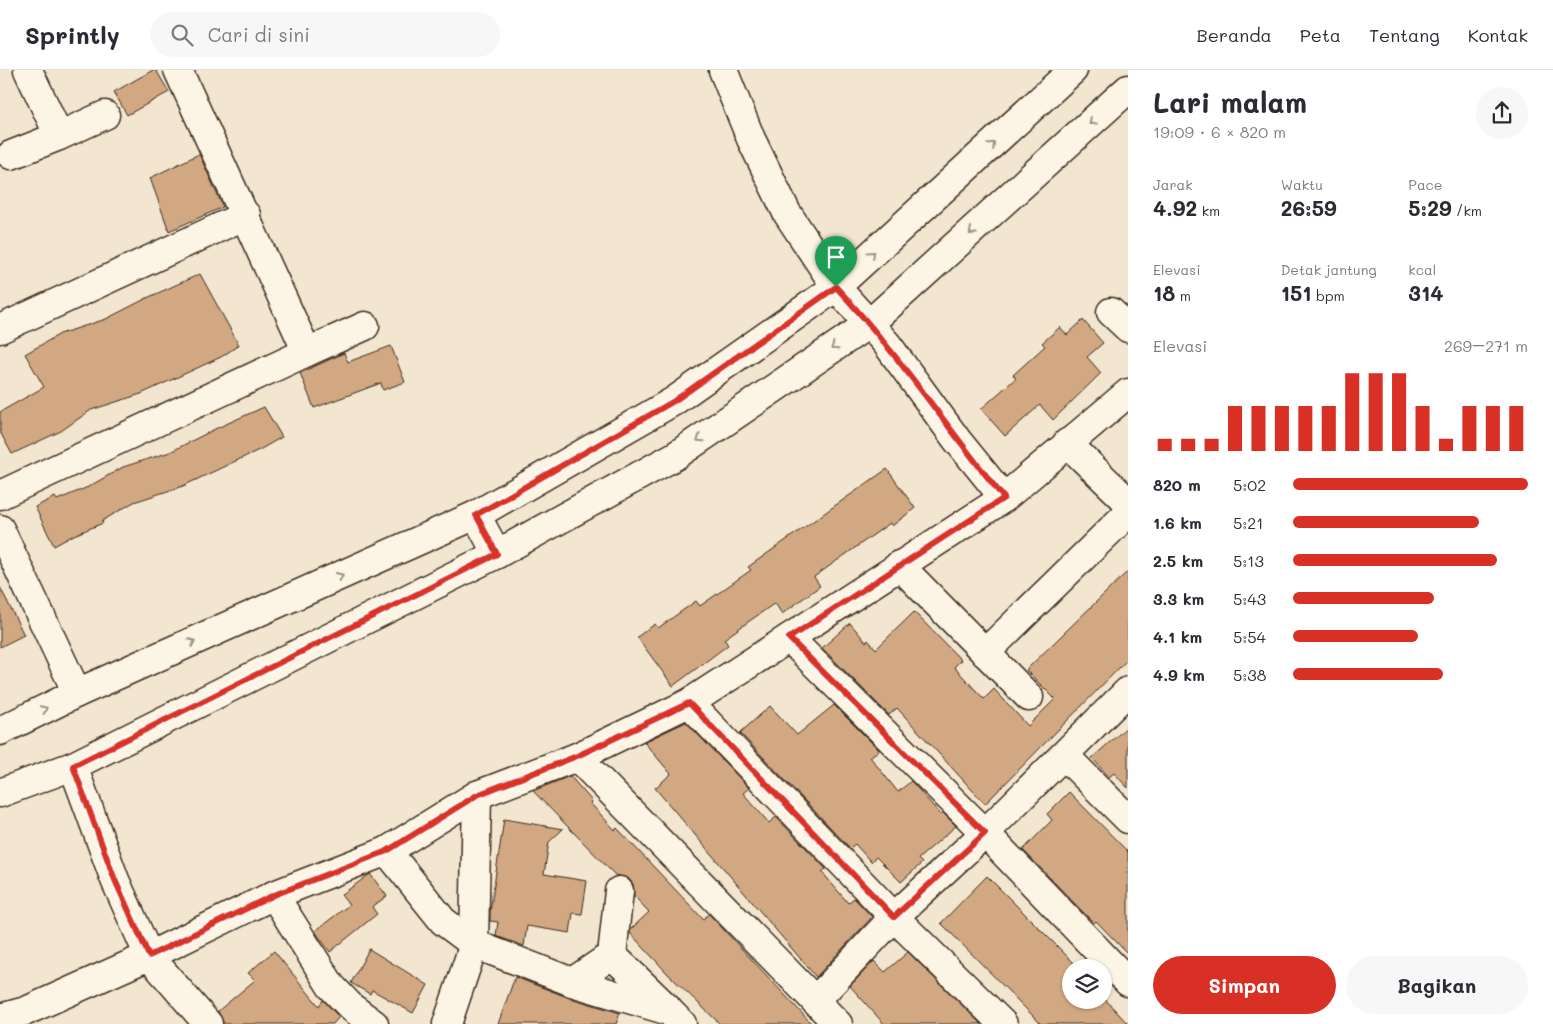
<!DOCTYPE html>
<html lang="id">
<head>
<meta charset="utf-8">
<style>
  body { margin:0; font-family:Mali,sans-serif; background:#f7f7f7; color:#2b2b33; height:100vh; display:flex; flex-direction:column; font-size:19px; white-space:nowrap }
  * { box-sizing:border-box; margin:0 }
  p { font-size:16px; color:#7c7c81 }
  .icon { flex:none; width:28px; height:28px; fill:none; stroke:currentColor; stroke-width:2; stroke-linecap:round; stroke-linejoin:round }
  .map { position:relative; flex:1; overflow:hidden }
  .details { display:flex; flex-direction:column; background:#fff; width:425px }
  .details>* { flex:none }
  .buttons { position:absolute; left:1062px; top:889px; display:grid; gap:10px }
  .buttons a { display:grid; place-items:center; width:50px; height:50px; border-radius:50%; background:#fff; box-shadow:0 1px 4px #0004; font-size:25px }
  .pin { position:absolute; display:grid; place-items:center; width:42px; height:42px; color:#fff; margin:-51px -21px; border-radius:50% 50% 50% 0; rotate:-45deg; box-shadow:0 0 5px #0007 }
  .pin .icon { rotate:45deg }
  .round { display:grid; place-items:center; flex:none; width:52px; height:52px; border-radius:26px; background:#f7f7f7 }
  .headline { display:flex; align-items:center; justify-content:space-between; height:85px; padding:0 25px }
  h1 { font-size:28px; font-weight:700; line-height:38px }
  .figures { display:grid; grid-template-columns:repeat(3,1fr); gap:8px; height:85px; padding:5px 25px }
  .figures div { display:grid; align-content:center }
  .figures b { font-size:21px; font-weight:700 }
  .figures small { font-size:14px; font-weight:400 }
  .figures p { font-size:14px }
  .chart { height:140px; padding:10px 25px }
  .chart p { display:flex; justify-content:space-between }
  .chart svg { width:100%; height:90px; margin-top:5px; stroke:#d93025; stroke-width:6 }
  .cta { display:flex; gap:10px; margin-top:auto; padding:10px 25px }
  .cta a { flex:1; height:58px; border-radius:30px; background:#d93025; color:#fff; font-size:20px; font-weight:700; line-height:58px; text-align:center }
  .cta a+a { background:#f7f7f7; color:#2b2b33 }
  ul { padding:0 25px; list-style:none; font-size:16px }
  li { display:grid; grid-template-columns:80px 60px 1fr; align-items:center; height:38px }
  li i { height:12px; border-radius:6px; background:#d93025 }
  header { display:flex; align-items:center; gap:30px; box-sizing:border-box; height:70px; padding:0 25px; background:#fff; border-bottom:1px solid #e1e1e2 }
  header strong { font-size:24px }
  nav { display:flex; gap:28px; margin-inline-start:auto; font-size:18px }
  .search { width:350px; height:45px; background:#f7f7f7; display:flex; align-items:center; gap:12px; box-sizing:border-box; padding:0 18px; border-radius:28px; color:#7c7c81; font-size:19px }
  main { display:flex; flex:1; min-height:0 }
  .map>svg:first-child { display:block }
  .building { fill:#d1a882; stroke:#3b2a1e }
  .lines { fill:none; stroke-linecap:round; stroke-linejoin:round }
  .minor-casing { stroke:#3b2a1e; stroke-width:31 }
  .minor { stroke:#fcf5e5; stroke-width:28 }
  .oneway { stroke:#9c9082 }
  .route-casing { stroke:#fff; stroke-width:10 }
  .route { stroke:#d93025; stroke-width:6 }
</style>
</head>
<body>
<header>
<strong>Sprintly</strong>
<div class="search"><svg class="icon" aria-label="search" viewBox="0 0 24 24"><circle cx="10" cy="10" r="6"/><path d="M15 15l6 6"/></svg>Cari di sini</div>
<nav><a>Beranda</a><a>Peta</a><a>Tentang</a><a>Kontak</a></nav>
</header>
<main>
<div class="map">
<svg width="1128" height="954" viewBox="0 0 1128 954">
  <rect width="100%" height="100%" fill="#f3e6d1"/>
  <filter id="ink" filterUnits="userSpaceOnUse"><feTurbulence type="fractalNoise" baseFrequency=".02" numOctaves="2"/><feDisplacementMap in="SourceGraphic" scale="10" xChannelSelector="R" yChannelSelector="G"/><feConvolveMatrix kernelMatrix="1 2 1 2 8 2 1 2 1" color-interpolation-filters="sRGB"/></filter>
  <g filter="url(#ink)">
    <!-- building -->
    <g class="building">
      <polygon points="153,0 156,0 169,22 127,45 114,22"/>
      <polygon points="199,84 223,137 169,161 150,108"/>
      <polygon points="200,204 239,275 221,287 141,324 91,340 61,361 12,384 0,362 0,342 44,317 25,284 60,264 106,249 147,228"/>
      <polygon points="1083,250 1103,273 1087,287 1101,303 1053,350 1040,335 1005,366 981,339 1016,308 1013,305 1045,276 1042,273 1060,257 1067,265"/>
      <polygon points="391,276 405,312 383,320 381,313 314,338 300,303 344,283 348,292"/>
      <polygon points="264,337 282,367 261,379 183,416 134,432 102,451 103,453 74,465 54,476 35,437 55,427 57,430 88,417 123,397 170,382 215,359"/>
      <polygon points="887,399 915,438 892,456 890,453 814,507 820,516 782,544 775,533 724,569 728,575 673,616 637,567 655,554 658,558 696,531 700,536 751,500 748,497"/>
      <polygon points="1128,501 1128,589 985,734 897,638 889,645 822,578 850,553 866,572 868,570 876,579 914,542 961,590 954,597 984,629 994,619 1028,656 1055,629 1026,600"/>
      <polygon points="0,517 24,565 0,577"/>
      <polygon points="834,635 879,680 870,687 898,722 911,711 941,745 943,743 956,756 918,789 922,793 901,812 876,787 871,792 855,774 850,778 740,663 770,636 797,665"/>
      <polygon points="686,652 749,718 743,723 769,753 776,747 826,799 822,802 848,833 854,828 872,847 816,907 655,718 671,704 644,672"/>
      <polygon points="1128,656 1128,718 1114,703 1109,707 1092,688"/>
      <polygon points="570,706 592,731 590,733 615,760 617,758 703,849 709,844 812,954 720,954 669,905 630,863 630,860 649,842 634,826 633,814 628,808 615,805 533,721"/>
      <polygon points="1069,722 1128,782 1128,884 1096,851 1094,853 1081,840 1023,780 1052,750 1047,744"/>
      <polygon points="504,749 563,759 549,772 544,804 587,811 582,844 573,843 570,863 527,856 524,876 496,866 498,852 490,851 490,842"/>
      <polygon points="370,804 387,826 372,837 377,844 330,882 315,861 349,835 341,825"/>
      <polygon points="987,806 1074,893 1072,896 1074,898 1071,898 1071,930 1104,930 1104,928 1128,954 1041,954 941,853"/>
      <polygon points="369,879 428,915 413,943 372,920 370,924 351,913"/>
      <polygon points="274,881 319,936 323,930 339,947 333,954 225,954 223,952 218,941 255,910 248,903"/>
      <polygon points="908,882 981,954 884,954 850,916 874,891 885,902"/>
      <polygon points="515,907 567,927 620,943 616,954 498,954"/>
    </g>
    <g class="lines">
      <defs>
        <g id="minor">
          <polyline points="723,0 751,69 787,143 836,217 887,274 957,370 1004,428"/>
          <polyline points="59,66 105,45"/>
          <polyline points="11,85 59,66 28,0"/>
          <polyline points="1111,242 1128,258"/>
          <polyline points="0,259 246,145"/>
          <polyline points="307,282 365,256"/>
          <polyline points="1067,373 1128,432"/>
          <polyline points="0,425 307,282 178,0"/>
          <polyline points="476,445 497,484"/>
          <polyline points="0,459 77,623"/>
          <polyline points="899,495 1029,627"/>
          <polyline points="789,568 985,763 1128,912"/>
          <polyline points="985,583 1128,443"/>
          <polyline points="689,633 894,847 1003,954"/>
          <polyline points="0,661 77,623 476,445 674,331 836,217 1073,0"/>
          <polyline points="1064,685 1128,749"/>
          <polyline points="577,687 838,954"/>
          <polyline points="73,696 115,810 149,886 208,954"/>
          <polyline points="0,723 73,696 497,484 675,386 870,253 1128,19"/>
          <polyline points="387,781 443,851 474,874 572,912 669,941 682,954"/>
          <polyline points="274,825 331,916 351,937 374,954"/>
          <polyline points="612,885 619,821"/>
          <polyline points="572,912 612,885 667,938"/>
          <polyline points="815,931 894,847 985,763 1128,621"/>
          <polyline points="0,948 26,941 149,886 274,825 387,781 477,725 577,687 689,633 1004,428 1128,323"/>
          <polyline points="447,954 474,874 477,725"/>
        </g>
      </defs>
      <!-- minor casing -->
      <use href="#minor" class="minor-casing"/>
      <!-- minor -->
      <use href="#minor" class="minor"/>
    </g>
    <!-- one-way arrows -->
    <defs><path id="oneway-chevron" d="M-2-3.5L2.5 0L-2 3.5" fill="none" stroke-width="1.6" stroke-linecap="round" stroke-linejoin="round" transform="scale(1.25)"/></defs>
    <g class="oneway">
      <use href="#oneway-chevron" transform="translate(1092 52) rotate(137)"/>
      <use href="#oneway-chevron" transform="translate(992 75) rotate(-43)"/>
      <use href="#oneway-chevron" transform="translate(972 162) rotate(138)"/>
      <use href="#oneway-chevron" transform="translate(872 184) rotate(-42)"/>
      <use href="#oneway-chevron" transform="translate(834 277) rotate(146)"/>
      <use href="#oneway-chevron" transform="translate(700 369) rotate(146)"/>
      <use href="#oneway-chevron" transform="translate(340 506) rotate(-24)"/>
      <use href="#oneway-chevron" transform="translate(192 572) rotate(-24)"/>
      <use href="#oneway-chevron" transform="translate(44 639) rotate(-26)"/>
    </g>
  </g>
  <g class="lines" filter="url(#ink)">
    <defs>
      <path id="route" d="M 836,217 C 898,283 947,358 1004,428 L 789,568 L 985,763 L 894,847 L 689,633 L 577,686 L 477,725 L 387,781 L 274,825 L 149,886 L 115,810 L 73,696 L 497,484 L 476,445 L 674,331 Z"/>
    </defs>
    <!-- route casing -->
    <use href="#route" class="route-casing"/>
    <!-- route -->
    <use href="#route" class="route"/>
  </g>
</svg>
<div class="buttons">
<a><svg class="icon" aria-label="layers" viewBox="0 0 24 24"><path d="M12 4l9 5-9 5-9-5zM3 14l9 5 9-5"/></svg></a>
</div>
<div class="pin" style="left:836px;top:217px;background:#1e9e55"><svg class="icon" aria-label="arrive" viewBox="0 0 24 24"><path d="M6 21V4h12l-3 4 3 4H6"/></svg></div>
</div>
<section class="details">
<div class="headline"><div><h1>Lari malam</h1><p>19:09 · 6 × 820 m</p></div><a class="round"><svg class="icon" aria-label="share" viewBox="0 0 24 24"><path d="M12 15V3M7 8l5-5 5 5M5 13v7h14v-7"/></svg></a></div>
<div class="figures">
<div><p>Jarak</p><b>4.92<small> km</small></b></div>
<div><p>Waktu</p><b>26:59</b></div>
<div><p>Pace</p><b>5:29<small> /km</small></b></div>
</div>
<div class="figures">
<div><p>Elevasi</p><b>18<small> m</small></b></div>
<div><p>Detak jantung</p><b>151<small> bpm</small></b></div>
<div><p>kcal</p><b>314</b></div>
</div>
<div class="chart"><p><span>Elevasi</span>269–271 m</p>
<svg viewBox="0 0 160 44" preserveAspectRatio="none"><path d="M5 44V38M15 44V38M25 44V38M35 44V22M45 44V22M55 44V22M65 44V22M75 44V22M85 44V6M95 44V6M105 44V6M115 44V22M125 44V38M135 44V22M145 44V22M155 44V22"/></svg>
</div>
<ul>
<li><b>820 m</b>5:02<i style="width:100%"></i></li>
<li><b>1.6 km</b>5:21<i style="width:79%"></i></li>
<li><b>2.5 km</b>5:13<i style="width:87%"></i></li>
<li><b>3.3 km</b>5:43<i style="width:60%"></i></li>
<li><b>4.1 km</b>5:54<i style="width:53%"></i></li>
<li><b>4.9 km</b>5:38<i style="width:64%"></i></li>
</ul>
<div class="cta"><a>Simpan</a><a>Bagikan</a></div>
</section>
</main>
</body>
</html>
